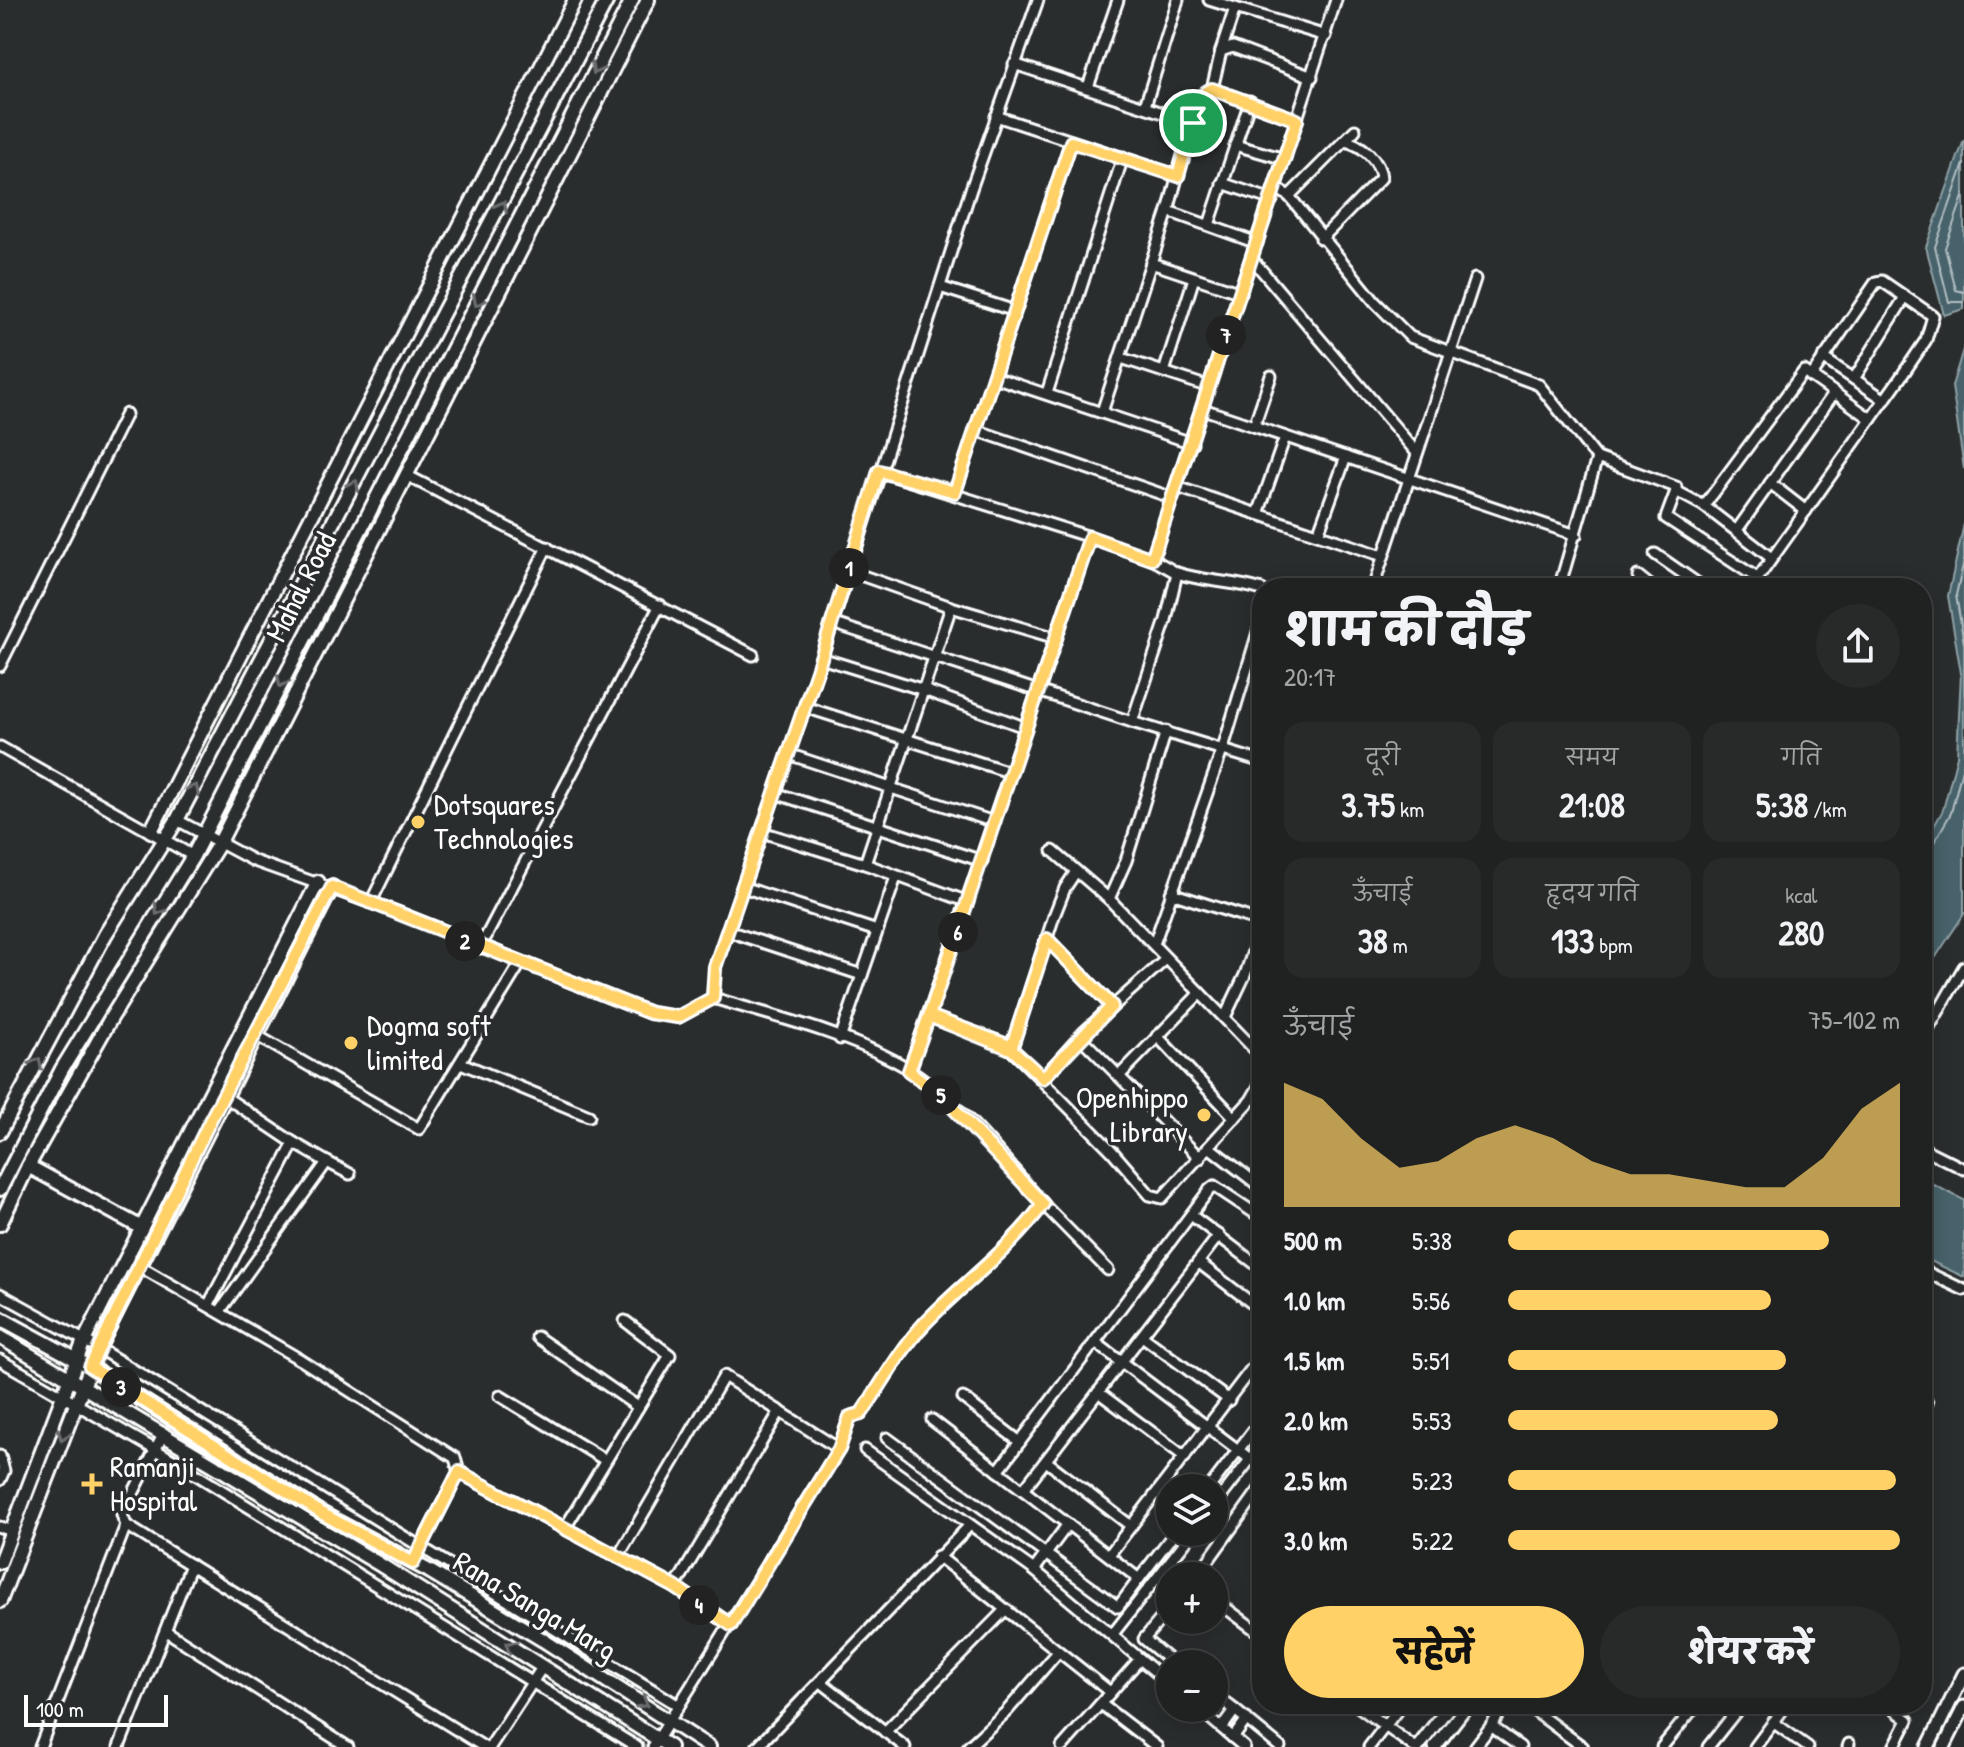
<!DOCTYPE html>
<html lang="hi">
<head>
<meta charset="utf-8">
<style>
  body { margin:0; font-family:"Patrick Hand","Playpen Sans Deva",sans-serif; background:#282a2a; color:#f1f3f6; height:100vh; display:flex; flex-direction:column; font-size:30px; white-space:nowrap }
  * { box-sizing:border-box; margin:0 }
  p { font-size:26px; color:#a2a4a5 }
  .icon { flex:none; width:44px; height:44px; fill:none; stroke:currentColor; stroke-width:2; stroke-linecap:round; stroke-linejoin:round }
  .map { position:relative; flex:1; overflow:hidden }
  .side { position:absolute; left:1252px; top:578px; width:680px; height:1136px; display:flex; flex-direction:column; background:#202222; border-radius:32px; box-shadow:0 4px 20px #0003,0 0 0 2px #3d3f40 }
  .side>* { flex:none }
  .fabs { position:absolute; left:1156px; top:1474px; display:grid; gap:16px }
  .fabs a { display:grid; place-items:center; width:72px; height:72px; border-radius:50%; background:#202222; box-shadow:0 4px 20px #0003,0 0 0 2px #3d3f40; font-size:40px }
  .scale { position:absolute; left:24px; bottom:20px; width:144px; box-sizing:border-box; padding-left:8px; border:4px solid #fff; border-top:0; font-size:22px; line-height:28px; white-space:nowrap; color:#fff; -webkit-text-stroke:6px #2a2d2e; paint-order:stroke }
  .pin { position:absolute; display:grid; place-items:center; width:68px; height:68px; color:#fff; margin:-34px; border:4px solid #fff; border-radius:50%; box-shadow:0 2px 8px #0007 }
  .km { position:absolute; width:40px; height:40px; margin:-20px; border-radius:50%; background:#222; color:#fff; font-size:22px; line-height:40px; text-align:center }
  .round { display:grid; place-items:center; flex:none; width:84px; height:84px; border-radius:42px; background:#282a2a }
  .summary { display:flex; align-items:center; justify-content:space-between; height:136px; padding:0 32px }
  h1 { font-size:44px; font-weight:800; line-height:60px }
  .figures { display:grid; grid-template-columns:repeat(3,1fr); gap:12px; height:136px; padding:8px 32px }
  .figures div { display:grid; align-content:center; border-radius:20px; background:#282a2a; text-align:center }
  .figures b { font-size:34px; font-weight:800 }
  .figures small { font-size:22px; font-weight:400 }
  .figures p { font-size:22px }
  .chart { height:224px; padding:16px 32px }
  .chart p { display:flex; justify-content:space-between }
  .chart svg { width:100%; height:144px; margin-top:8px; fill:#ffd166; opacity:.7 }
  .cta { display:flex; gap:16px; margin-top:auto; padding:16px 32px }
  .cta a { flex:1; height:92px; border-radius:48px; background:#ffd166; color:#111; font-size:32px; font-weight:800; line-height:92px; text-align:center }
  .cta a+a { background:#282a2a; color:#f1f3f6 }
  ul { padding:0 32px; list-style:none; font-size:26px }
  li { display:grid; grid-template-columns:128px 96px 1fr; align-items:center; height:60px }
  li i { height:20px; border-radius:10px; background:#ffd166 }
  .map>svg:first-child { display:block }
  .water { fill:#46626b; stroke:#90a1a6; stroke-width:2 }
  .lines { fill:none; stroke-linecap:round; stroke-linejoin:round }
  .shore { stroke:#b5c0c4; stroke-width:2 }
  .minor-casing { stroke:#fff; stroke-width:15 }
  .tertiary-casing { stroke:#fff; stroke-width:17 }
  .secondary-casing { stroke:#fff; stroke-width:18 }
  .minor { stroke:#2a2d2e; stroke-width:9 }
  .tertiary { stroke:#2a2d2e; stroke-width:11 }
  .secondary { stroke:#2a2d2e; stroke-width:12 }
  .oneway { stroke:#6a6c6d }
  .route-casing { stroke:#fff; stroke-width:16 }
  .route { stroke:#ffd166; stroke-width:10 }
  .poi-dot { fill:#ffd166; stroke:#2a2d2e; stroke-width:3 }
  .labels { text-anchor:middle; stroke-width:7; stroke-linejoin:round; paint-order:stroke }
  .street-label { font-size:30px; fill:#fff; stroke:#2a2d2e }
  .poi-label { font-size:30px; fill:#fff; stroke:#2a2d2e; text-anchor:start }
</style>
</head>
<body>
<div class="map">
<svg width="1964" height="1747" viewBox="0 0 1964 1747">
  <rect width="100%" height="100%" fill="#2a2d2e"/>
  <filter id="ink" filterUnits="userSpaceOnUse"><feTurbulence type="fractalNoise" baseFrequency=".0125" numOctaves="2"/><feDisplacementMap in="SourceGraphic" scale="16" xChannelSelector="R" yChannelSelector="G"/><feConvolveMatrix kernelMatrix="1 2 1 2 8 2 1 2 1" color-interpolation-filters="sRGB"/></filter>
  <g filter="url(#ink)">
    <!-- water -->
    <g class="water">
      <polygon points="1964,140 1964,309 1944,315 1926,247"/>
      <polygon points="1964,346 1964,469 1952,386"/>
      <polygon points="1964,524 1964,914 1922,978 1922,848 1943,810 1957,756 1961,673 1948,596"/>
      <polygon points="1922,1179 1964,1200 1964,1277 1922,1257"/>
    </g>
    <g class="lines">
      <!-- shore -->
      <g class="shore">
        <polyline points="1964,164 1935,247 1949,302 1964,302"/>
        <polyline points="1964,194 1945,248 1956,290 1964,292"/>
        <polyline points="1964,561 1956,595 1964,643"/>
        <polyline points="1922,850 1932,846 1951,813 1964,761"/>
      </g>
      <defs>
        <g id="minor">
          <polyline points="1209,0 1235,8"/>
          <polyline points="1221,51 1235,8 1326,36"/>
          <polyline points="1014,64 1193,123"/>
          <polyline points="1088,87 1118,0"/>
          <polyline points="1212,89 1221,51 1233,47 1312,77"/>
          <polyline points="1145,106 1178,0"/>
          <polyline points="996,116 1178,176"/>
          <polyline points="1235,145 1285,159"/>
          <polyline points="1222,183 1272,200"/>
          <polyline points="1276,188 1289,196 1375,302 1410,337 1539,385 1597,458 1676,487 1676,491 1704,506 1770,557"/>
          <polyline points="1289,196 1355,130"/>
          <polyline points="1209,225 1250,101"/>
          <path d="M 1321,239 L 1381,178 C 1380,161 1362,144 1345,141"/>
          <path d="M 1257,243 L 1168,211 C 1175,188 1195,98 1212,89 L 1297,120"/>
          <polyline points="1252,259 1417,453"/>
          <polyline points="1151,263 1241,293"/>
          <polyline points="940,287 1015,311"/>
          <polyline points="1121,358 1209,387"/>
          <polyline points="1823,358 1885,400"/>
          <polyline points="1164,372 1194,278"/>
          <polyline points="994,377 1192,443"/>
          <polyline points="1854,379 1905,297"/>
          <polyline points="1047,393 1123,157"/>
          <polyline points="1203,409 1576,535"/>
          <polyline points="1102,412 1168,211"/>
          <polyline points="1254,426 1271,376"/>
          <polyline points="976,430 1173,498"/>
          <polyline points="879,471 1090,537 909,1071"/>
          <polyline points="406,475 753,655"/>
          <polyline points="1770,483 1806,511"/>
          <polyline points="1177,487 1383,556"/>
          <polyline points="1676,491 1666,518 1757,578"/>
          <polyline points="955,492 1071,142"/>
          <polyline points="1704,506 1804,371 1871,419"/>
          <polyline points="1258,514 1285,437"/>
          <polyline points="1737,530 1834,393"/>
          <polyline points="1318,534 1346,457"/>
          <polyline points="1090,537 1152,559"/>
          <polyline points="1655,554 1704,588"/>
          <polyline points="849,571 951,607 1056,638"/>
          <path d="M 1177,573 C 1205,582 1234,581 1262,590"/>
          <polyline points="1638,576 1653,588"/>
          <polyline points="1373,588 1475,279"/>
          <polyline points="1559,588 1597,458"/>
          <polyline points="1751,588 1903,374 1926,340 1933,316 1882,281 1876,282 1811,377"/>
          <polyline points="832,623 1132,722"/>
          <polyline points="821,658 924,690 1024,727"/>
          <polyline points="0,666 126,414"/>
          <polyline points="805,707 1009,772"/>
          <polyline points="0,747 193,856"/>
          <polyline points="788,754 994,822"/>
          <polyline points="1262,762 1132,722 1166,620 1177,573 1152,559 1336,0"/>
          <polyline points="775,793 982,861"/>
          <polyline points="177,820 254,861 397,912 650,1013 678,1017 713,998 715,967 817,671 971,189 1038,0"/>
          <polyline points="762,832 865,864 968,902"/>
          <polyline points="1053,851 1109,899 1262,1057"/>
          <polyline points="865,864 951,607"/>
          <polyline points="743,887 877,931"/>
          <polyline points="1171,893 1262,922"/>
          <polyline points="1109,899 1126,861 1166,731"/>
          <polyline points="371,902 547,547"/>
          <polyline points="728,931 862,975"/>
          <polyline points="1047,939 1112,1006"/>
          <polyline points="1154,944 1223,748 1262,619"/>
          <polyline points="480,948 660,605"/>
          <polyline points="929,1016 1007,1045 1112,1151 1150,1195 1162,1198 1251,1100 1262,1081"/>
          <polyline points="1225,1017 1245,975 1262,925"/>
          <polyline points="254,1034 419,1129 520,964"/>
          <polyline points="1157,1036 1235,1118"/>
          <polyline points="1080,1037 1200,1158"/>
          <polyline points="840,1039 896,877"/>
          <polyline points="1922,1040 1964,967"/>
          <polyline points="1011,1049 1054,916 1065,888 1075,873"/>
          <polyline points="461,1063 589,1116"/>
          <polyline points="1120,1075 1200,993"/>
          <polyline points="1043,1078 1084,1032 1166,959"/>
          <polyline points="1209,1147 1262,1188"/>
          <polyline points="1922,1148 1964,1169"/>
          <polyline points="327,1162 350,1174"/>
          <polyline points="1043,1204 1108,1270"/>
          <polyline points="1191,1215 1262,1269"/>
          <polyline points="1198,1262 1262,1311"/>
          <polyline points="139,1266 301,1360 455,1458 459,1472 413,1563"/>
          <polyline points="1922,1270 1964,1290"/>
          <polyline points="0,1294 98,1348 679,1706"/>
          <polyline points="209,1304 294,1143 224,1096"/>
          <polyline points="220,1311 327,1162 294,1143"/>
          <polyline points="1142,1336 1229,1400"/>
          <polyline points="537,1337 638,1407"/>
          <polyline points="1095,1342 1250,1459"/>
          <polyline points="0,1360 168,1457 637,1747"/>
          <polyline points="1098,1392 1185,1457"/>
          <polyline points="1922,1393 1927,1403 1922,1408"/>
          <polyline points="500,1396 605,1460"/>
          <polyline points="963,1398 1020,1442"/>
          <polyline points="887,1438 1118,1607 1139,1579 932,1420"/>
          <polyline points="865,1450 1034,1570 1170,1684"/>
          <polyline points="0,1456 4,1471 0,1480"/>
          <polyline points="1046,1461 1131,1526"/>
          <polyline points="998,1471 1210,1189 1214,1186 1262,1218"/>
          <polyline points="459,1472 675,1587"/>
          <polyline points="1209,1488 1262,1419"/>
          <polyline points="1023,1490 1219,1235"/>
          <polyline points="1214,1506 1262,1444"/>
          <polyline points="126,1525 484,1747"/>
          <polyline points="0,1527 12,1531"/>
          <polyline points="565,1528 670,1355 625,1321"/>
          <polyline points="1109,1555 1262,1355"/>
          <polyline points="938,1556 1110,1692"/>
          <polyline points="618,1557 724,1376 839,1449"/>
          <polyline points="1034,1570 1068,1524"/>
          <polyline points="1197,1576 1262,1486"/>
          <polyline points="1139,1579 1175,1532"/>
          <polyline points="1214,1599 1262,1635"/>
          <polyline points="1170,1608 1144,1639 1174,1664"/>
          <polyline points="731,1625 675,1587 780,1411"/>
          <polyline points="166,1631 348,1747"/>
          <polyline points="1112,1635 1193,1532"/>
          <polyline points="821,1682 905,1747"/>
          <polyline points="1214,1694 1235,1710 1222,1728"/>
          <polyline points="1101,1704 1157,1747"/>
          <polyline points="1355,1704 1414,1747"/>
          <polyline points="1506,1704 1491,1726 1520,1747"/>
          <polyline points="1525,1704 1583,1747"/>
          <polyline points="1887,1704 1908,1720 1894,1747"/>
          <polyline points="1198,1708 1244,1747"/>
          <polyline points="1235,1710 1280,1747"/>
          <polyline points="1773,1722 1808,1747"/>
          <polyline points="885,1732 1005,1610"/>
          <polyline points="1233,1738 1247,1719"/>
          <polyline points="40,1747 126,1525 122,1515 164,1433"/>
          <polyline points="119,1747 191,1565"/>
          <polyline points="490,1747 543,1666"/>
          <path d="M 653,1747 L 839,1449 L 850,1417 L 861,1414 C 882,1384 900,1350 925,1323 C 964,1282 1010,1250 1043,1204 C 1003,1157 948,1088 893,1060 C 837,1031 773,1016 713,998"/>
          <polyline points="757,1747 970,1525"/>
          <polyline points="968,1747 1007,1711 1058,1652"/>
          <polyline points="1062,1747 1140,1659"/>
          <polyline points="1369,1747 1402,1704"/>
          <polyline points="1475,1747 1491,1726"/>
          <polyline points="1662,1747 1697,1704"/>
          <polyline points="1708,1747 1742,1704"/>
          <polyline points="1755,1747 1787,1704"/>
          <polyline points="1848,1747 1849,1744"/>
        </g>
        <g id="tertiary">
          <polyline points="1418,1747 1451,1704"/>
          <polyline points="1435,1747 1468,1704"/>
          <polyline points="1928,1747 1964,1674"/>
          <polyline points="1944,1747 1964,1707"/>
        </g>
        <g id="secondary">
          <polyline points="151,831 575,0"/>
          <polyline points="0,1132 105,935 177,820 607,0"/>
          <polyline points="0,1189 62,1069 193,856 632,0"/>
          <polyline points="0,1224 28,1166"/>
          <polyline points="142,1228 28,1166 111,1018 220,842 648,0"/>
          <polyline points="0,1318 90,1367 321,1513 429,1571 543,1640 709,1747"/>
          <polyline points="0,1337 379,1564 670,1747"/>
          <polyline points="0,1562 83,1343 318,882"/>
          <polyline points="0,1601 98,1348 332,887"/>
        </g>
      </defs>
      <!-- minor casing -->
      <use href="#minor" class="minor-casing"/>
      <!-- tertiary casing -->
      <use href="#tertiary" class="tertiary-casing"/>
      <!-- secondary casing -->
      <use href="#secondary" class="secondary-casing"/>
      <!-- minor -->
      <use href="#minor" class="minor"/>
      <!-- tertiary -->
      <use href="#tertiary" class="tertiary"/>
      <!-- secondary -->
      <use href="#secondary" class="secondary"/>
    </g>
    <!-- one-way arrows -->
    <defs><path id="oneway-chevron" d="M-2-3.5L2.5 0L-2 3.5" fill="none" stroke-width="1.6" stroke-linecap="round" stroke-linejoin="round" transform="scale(2)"/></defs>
    <g class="oneway">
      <use href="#oneway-chevron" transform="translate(596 69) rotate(117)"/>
      <use href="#oneway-chevron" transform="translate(502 206) rotate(-62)"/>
      <use href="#oneway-chevron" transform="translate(478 301) rotate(117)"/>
      <use href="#oneway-chevron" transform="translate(354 485) rotate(-62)"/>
      <use href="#oneway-chevron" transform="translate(282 682) rotate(117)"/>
      <use href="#oneway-chevron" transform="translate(194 789) rotate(-62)"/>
      <use href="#oneway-chevron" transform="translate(159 910) rotate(122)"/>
      <use href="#oneway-chevron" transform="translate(37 1063) rotate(-62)"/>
      <use href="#oneway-chevron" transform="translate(63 1435) rotate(110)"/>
      <use href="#oneway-chevron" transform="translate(510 1646) rotate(-148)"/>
      <use href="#oneway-chevron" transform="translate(643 1703) rotate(32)"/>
    </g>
  </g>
  <g class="lines" filter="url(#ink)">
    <defs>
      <path id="route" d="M 1193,123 L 1178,176 L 1071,142 L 955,492 L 879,471 L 817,671 L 715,967 L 713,998 L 678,1017 L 650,1013 L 332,887 L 211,1119 L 90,1367 L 321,1513 L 413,1563 L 459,1472 L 675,1587 L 731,1625 L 839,1449 L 850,1417 L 861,1414 C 882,1384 900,1350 925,1323 C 964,1282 1011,1250 1043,1204 L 943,1097 L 909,1071 L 929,1016 L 1007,1045 C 1019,1056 1031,1067 1043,1078 L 1112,1006 L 1047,939 L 1011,1049 L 929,1016 L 1090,537 L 1152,559 L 1297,120 L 1212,89 L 1206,92 L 1193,123"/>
    </defs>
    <!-- route casing -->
    <use href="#route" class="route-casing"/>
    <!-- route -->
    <use href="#route" class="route"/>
  </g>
  <!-- markers -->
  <g class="poi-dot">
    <circle cx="418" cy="822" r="8"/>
    <circle cx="351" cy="1043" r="8"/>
    <circle cx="1204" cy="1115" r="8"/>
    <path d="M88 1472h8v8h8v8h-8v8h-8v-8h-8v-8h8z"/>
  </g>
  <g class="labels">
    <!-- street labels -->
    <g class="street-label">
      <text transform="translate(301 587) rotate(-63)" y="10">Mahal Road</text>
      <text transform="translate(535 1606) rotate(31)" y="10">Rana Sanga Marg</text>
    </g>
    <!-- poi labels -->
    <g class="poi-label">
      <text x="434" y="815">Dotsquares<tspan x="434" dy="34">Technologies</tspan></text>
      <text x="367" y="1036">Dogma soft<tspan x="367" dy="34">limited</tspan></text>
      <text x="1188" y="1108" text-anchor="end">Openhippo<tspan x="1188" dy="34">Library</tspan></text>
      <text x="110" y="1477">Ramanji<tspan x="110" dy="34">Hospital</tspan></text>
    </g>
  </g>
</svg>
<div class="fabs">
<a><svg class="icon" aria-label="layers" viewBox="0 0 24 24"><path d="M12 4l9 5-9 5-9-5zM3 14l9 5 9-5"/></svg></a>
<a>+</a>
<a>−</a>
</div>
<div class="scale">100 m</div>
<div class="pin" style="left:1193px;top:123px;background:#1e9e55"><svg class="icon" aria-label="arrive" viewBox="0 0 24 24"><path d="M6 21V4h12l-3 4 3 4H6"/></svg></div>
<b class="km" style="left:849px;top:568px">1</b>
<b class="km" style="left:465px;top:941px">2</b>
<b class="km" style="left:121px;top:1387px">3</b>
<b class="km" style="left:699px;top:1605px">4</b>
<b class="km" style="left:941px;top:1095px">5</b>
<b class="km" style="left:958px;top:932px">6</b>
<b class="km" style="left:1226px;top:335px">7</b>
<section class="side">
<div class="summary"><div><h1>शाम की दौड़</h1><p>20:17</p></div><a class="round"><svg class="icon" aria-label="share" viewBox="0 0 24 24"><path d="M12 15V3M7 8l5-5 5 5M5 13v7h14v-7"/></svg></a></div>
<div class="figures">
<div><p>दूरी</p><b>3.75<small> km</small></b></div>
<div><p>समय</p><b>21:08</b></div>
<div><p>गति</p><b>5:38<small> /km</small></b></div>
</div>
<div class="figures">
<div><p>ऊँचाई</p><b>38<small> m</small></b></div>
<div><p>हृदय गति</p><b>133<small> bpm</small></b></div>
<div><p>kcal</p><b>280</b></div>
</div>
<div class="chart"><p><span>ऊँचाई</span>75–102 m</p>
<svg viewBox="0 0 160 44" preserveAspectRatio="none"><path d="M0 44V6L10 11L20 23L30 32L40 30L50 23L60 19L70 23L80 30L90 34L100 34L110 36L120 38L130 38L140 29L150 14L160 6V44z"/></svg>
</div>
<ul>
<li><b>500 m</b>5:38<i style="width:82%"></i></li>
<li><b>1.0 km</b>5:56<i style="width:67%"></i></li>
<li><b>1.5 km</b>5:51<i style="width:71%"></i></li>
<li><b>2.0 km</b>5:53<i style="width:69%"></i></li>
<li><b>2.5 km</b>5:23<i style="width:99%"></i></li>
<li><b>3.0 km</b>5:22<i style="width:100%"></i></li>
</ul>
<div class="cta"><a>सहेजें</a><a>शेयर करें</a></div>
</section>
</div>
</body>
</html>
